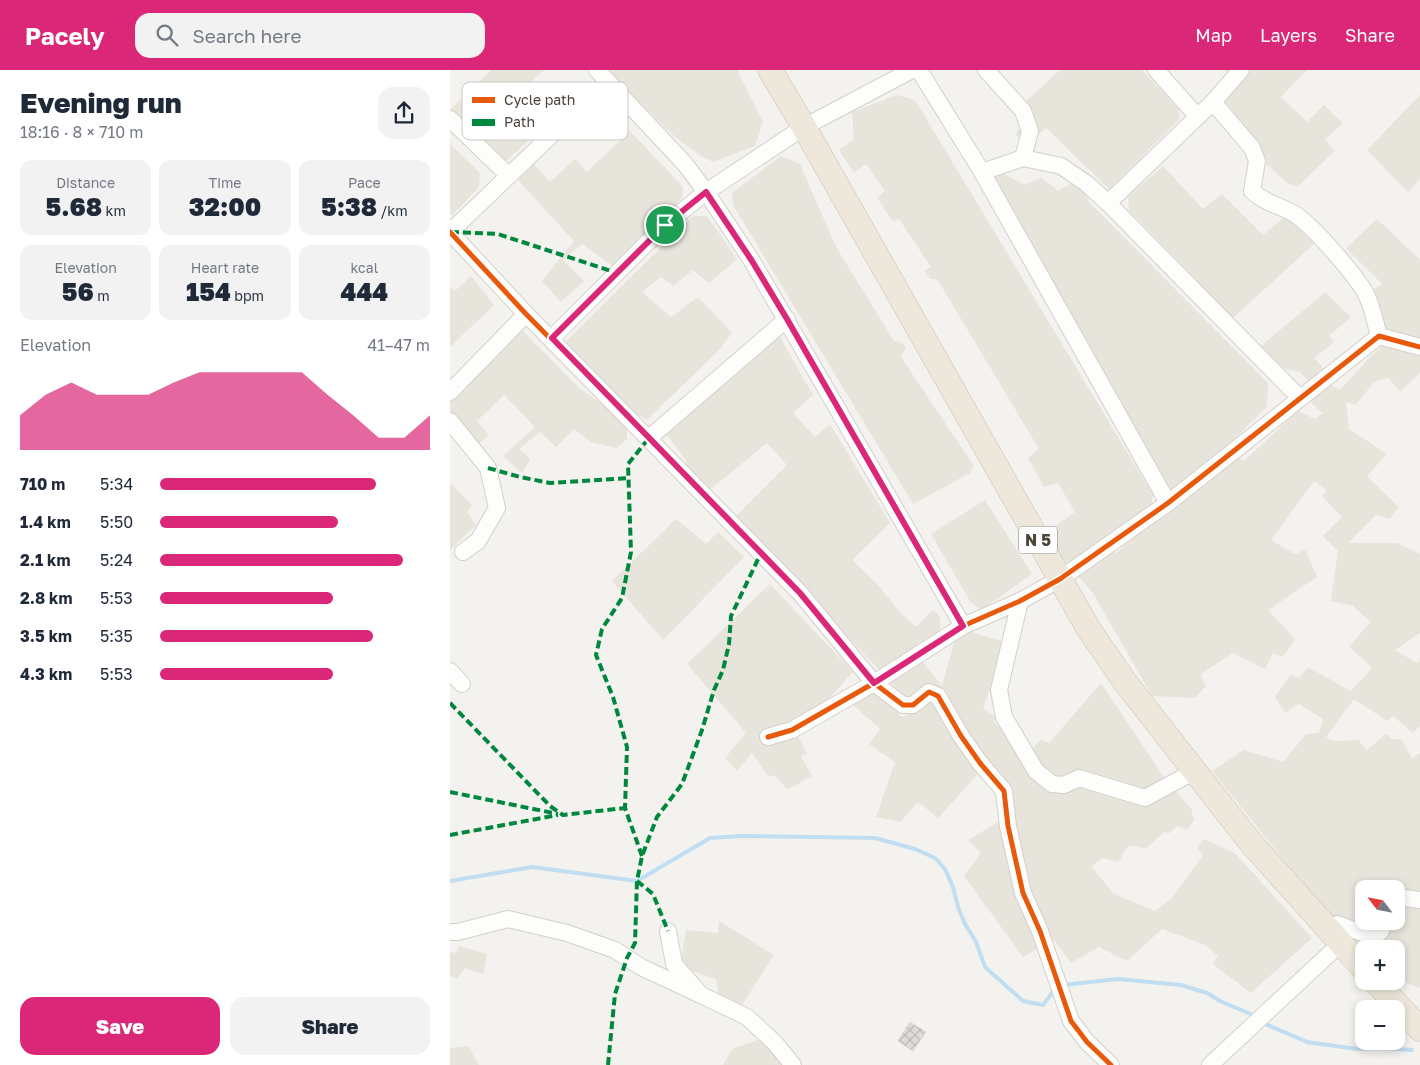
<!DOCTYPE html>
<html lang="en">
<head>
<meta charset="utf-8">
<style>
  body { margin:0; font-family:"Golos Text",sans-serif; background:#f2f2f3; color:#1f2937; height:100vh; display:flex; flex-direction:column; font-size:19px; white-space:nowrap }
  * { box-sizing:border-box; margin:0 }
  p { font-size:16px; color:#747a83 }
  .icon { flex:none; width:28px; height:28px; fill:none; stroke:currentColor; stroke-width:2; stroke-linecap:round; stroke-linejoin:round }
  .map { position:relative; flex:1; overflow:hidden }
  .sheet { display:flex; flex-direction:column; background:#fff; width:450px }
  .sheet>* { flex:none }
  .needle { width:32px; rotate:302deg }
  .fabs { position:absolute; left:905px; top:810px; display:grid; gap:10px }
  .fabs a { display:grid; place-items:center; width:50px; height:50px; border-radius:10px; background:#fff; box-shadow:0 2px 8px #0003; font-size:25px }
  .pin { position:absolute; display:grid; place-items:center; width:42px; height:42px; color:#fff; margin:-21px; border:2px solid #fff; border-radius:50%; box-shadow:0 1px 5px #0007 }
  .round { display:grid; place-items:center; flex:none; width:52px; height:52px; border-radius:15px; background:#f2f2f3 }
  .summary { display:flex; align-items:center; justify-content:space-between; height:85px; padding:0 20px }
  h1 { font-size:28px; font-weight:800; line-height:38px }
  .metrics { display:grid; grid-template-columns:repeat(3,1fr); gap:8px; height:85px; padding:5px 20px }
  .metrics div { display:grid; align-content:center; border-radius:12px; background:#f2f2f3; text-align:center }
  .metrics b { font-size:25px; font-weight:800 }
  .metrics small { font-size:14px; font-weight:400 }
  .metrics p { font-size:14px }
  .chart { height:140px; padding:10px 20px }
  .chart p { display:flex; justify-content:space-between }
  .chart svg { width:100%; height:90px; margin-top:5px; fill:#db2777; opacity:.7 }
  .cta { display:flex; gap:10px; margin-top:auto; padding:10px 20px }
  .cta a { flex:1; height:58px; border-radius:15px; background:#db2777; color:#fff; font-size:20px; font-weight:800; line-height:58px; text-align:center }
  .cta a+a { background:#f2f2f3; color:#1f2937 }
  ul { padding:0 20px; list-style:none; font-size:16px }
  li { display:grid; grid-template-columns:80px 60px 1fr; align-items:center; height:38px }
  li i { height:12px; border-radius:6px; background:#db2777 }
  header { display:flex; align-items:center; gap:30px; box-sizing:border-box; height:70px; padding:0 25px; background:#db2777; color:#fff }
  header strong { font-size:24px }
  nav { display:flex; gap:28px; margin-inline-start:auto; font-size:18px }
  .search { width:350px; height:45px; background:#f2f2f3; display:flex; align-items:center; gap:12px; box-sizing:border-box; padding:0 18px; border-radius:15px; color:#747a83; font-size:19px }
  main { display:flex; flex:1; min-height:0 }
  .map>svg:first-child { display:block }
  .residential { fill:#e7e4dc; fill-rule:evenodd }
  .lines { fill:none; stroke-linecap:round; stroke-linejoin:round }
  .stream { stroke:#c0ddf1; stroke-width:4 }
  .building { fill:url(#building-cross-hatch); stroke:#dcd9d4 }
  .minor-casing { stroke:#d2d0cb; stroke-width:18 }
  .highway-casing { stroke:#ccbfa9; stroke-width:25 }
  .minor { stroke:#fdfdfc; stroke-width:16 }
  .highway { stroke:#ede8db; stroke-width:24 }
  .quiet { stroke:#00873e; stroke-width:4; stroke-dasharray:8 4; stroke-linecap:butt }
  .cycleway-casing { stroke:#fff; stroke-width:8 }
  .cycleway { stroke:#e8590c; stroke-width:5 }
  .route-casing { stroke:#fff; stroke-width:10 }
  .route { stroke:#db2777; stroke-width:6 }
  .labels { text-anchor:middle; stroke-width:4; stroke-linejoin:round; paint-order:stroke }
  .shield { fill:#fff; stroke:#817c74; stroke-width:1 }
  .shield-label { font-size:16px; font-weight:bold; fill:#4b4439 }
  .key { fill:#fff; stroke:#c9c7c4; stroke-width:1 }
  .key-label { font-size:14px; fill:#4b4439 }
</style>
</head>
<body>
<header>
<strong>Pacely</strong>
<div class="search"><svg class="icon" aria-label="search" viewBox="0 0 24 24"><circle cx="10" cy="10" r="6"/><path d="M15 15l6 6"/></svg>Search here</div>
<nav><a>Map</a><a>Layers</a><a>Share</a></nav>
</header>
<main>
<section class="sheet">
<div class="summary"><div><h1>Evening run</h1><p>18:16 · 8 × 710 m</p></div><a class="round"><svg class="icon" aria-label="share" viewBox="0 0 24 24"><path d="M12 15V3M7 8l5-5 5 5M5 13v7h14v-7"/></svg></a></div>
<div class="metrics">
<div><p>Distance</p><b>5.68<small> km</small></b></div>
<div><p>Time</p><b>32:00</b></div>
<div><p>Pace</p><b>5:38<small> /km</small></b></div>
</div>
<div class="metrics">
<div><p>Elevation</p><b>56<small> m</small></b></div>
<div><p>Heart rate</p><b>154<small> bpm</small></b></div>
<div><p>kcal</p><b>444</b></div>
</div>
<div class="chart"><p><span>Elevation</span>41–47 m</p>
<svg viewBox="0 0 160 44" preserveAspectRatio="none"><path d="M0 44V27L10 17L20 11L30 17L40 17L50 17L60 11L70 6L80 6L90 6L100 6L110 6L120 17L130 27L140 38L150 38L160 27V44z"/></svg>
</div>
<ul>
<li><b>710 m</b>5:34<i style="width:80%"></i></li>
<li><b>1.4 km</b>5:50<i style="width:66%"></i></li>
<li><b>2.1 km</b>5:24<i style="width:90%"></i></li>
<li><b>2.8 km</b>5:53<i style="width:64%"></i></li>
<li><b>3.5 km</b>5:35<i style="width:79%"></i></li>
<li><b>4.3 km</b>5:53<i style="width:64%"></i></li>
</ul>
<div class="cta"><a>Save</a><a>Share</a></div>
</section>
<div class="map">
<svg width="970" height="995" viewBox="0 0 970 995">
  <defs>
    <pattern id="building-cross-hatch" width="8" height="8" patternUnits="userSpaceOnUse" patternTransform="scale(1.25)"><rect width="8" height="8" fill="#dedbd6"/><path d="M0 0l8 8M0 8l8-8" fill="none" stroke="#c0bdb8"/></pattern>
  </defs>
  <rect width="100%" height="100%" fill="#f4f2ee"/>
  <!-- residential -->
  <g class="residential">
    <polygon points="41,0 94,0 75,18 99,38 78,71 55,92 0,47 0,40"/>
    <polygon points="157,0 287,0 313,52 305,76 263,92 249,85 223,65"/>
    <polygon points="610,0 692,0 728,39 730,49 659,119 596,58 576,75 565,64 583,46 573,34"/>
    <polygon points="775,0 857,0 831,27 857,52 874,35 893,53 875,69 885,81 847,117 836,112 792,71 762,36 789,11"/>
    <path d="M 447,25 L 465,30 L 703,425 L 699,445 L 651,473 L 666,483 L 726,431 L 529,91 L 575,115 L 591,107 L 608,121 L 627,110 L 644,124 L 637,130 L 818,313 L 817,337 L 773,380 L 794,391 L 848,341 L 865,349 L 873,343 L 861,333 L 867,320 L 850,302 L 835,299 L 811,276 L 875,222 L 901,247 L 879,266 L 884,272 L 864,288 L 876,301 L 869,308 L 890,320 L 919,288 L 940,269 L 916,224 L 932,214 L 896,178 L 927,149 L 970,190 L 970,303 L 950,322 L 938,307 L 923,313 L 906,335 L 896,332 L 899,359 L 937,384 L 917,406 L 949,437 L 940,449 L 926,445 L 898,473 L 947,473 L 970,484 L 970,563 L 945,580 L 967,593 L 970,589 L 970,656 L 963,663 L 943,646 L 937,651 L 904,629 L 876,667 L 885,671 L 908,670 L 917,680 L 936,664 L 942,669 L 952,670 L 962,688 L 970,683 L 970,918 L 954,912 L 946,907 L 946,879 L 914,879 L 914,883 L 865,829 L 762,701 L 794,680 L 833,692 L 856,664 L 869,663 L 873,649 L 849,634 L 835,643 L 825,627 L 841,604 L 849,608 L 858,597 L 901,621 L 922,598 L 899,576 L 921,552 L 903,536 L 881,531 L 888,481 L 873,466 L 892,447 L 872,426 L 877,420 L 864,411 L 821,470 L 845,484 L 855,480 L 867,507 L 818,540 L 845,569 L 833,587 L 823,583 L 815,599 L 783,583 L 751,604 L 756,616 L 745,628 L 702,626 L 643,523 L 607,483 L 601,459 L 625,442 L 608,413 L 594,417 L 578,388 L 589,379 L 487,209 L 480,209 L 474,201 L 481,197 L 449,149 L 442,151 L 427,127 L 435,121 L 416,94 L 404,103 L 389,80 L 404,69 L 402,42 ZM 914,819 L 946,819 L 946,851 L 914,851 Z"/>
    <polygon points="970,25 970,109 958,122 917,80"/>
    <polygon points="180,61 233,117 232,128 163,196 132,174 113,190 134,211 111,232 92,211 124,171 68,110 84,94 100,112 125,89 137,102"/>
    <polygon points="0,74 30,103 29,117 3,145 0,144"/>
    <polygon points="331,86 350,94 386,177 444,271 451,272 456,277 451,287 524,396 520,403 463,434 283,135 282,123"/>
    <polygon points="713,96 753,139 772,124 813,165 836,146 864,174 783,248 679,140 678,127"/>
    <polygon points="243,146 257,146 287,189 259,213 243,200 223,216 211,207 192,222 221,247 248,227 282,263 270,279 197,350 188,345 115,272"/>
    <polygon points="21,206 44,235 0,277 0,217 5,221"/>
    <polygon points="70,258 128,317 177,352 177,369 167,378 141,372 124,359 106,377 90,362 69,379 80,389 72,403 53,386 85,357 54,325 27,351 39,365 26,376 0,351 0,326"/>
    <polygon points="323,264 330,267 363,325 343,343 365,367 380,354 440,453 402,490 428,515 451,543 466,557 483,540 490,546 491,563 464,581 492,616 508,558 557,573 533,638 546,647 544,652 558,665 575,687 591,669 599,673 651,613 718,713 741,738 744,750 737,760 727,756 720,763 714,762 696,779 679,775 668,792 653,788 641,796 664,824 705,841 722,828 753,785 748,778 754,769 785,783 862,868 801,923 763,894 768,886 755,875 712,859 677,891 649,877 621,893 604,870 573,887 514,806 531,783 518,770 565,742 549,707 537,694 488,748 468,732 450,752 426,747 445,692 419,674 430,659 402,634 421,616 452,647 465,641 441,612 284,448 337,395 317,373 258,421 233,396 237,392 217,365 233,343"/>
    <polygon points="0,413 22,435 17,442 26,455 0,480"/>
    <polygon points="535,430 582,504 531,540 520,531 481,464"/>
    <polygon points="226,449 256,474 268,462 294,487 213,570 162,511"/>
    <polygon points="320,514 403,602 358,652 345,660 357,684 351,686 362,706 337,720 327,707 317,705 302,683 287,701 275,688 296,663 237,594"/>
    <polygon points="269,851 324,885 290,938 269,928 266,909 230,897 236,860 268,863"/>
    <polygon points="9,876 37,884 33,904 15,898 7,908 0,906 0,882 6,883"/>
    <polygon points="316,967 334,995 273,995 282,979"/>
    <polygon points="18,976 29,995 0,995 0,978"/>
  </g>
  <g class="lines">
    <!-- stream -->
    <g class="stream">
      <polyline points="0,811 82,797 187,811 260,768 291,766 425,768 465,779 485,788 495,799 503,817 508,837 515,854 526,872 535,897 573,931 593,935 605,919"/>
      <polyline points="613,915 668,909 731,915 757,923 770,931 803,945"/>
      <polyline points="813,953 857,972 907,979 931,978 962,980"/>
    </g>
  </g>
  <!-- building -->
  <polygon class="building" points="460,952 476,962 463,981 448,971"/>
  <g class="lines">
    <defs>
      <g id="minor">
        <polyline points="147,0 235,94 256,122 302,191 513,556"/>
        <polyline points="469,0 532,102 718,433"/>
        <polyline points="536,0 573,41 580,61 573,88"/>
        <polyline points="706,0 747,46"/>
        <path d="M 763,32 L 802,78 L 807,91 L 802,121 C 815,134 834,136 849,147 C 869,163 901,200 915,222 C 922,235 925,252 929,266"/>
        <polyline points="0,49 58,105"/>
        <polyline points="532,102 573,88 611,96 636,113 658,133 850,328"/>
        <polyline points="658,133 763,32 791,0"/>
        <polyline points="0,162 76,244 350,523 424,613 453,635 463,635 479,622 488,626 511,666 530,693 554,721 558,756 573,823 590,861 621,951 637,972 661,995"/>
        <polyline points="0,162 158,11"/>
        <polyline points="102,268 215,155 256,122 354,57 462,0"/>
        <polyline points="0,322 76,244"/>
        <polyline points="0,351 38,398 47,438 28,471 13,482"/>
        <polyline points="199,368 337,249"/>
        <polyline points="570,531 549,620 554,647 586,701 602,714 614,715 629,708 695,728 745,701"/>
        <polyline points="0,601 12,614"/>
        <polyline points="318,667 342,660 424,613 513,556 570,531 610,509 718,433 929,266 970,277"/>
        <polyline points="946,830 955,828 970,830"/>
        <polyline points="218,861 224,894 251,925 297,947 325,973 343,995"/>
        <polyline points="0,862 8,862 58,849 117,863 165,880 191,897 251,925"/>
        <polyline points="880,863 887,854 924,867 931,861 934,851"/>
        <polyline points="760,995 890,874"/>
      </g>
      <g id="highway">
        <polyline points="320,0 354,57 638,558 675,612 801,773 914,899"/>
        <polyline points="925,911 970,959"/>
      </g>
    </defs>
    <!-- minor casing -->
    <use href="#minor" class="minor-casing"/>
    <!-- highway casing -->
    <use href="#highway" class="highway-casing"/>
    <!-- minor -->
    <use href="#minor" class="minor"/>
    <!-- highway -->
    <use href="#highway" class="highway"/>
    <!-- quiet -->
    <g class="quiet">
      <polyline points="1,162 48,164 167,203"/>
      <polyline points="38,398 70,407 100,413 179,408"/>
      <polyline points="0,633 100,736 113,745 175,738"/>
      <polyline points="0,722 108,744"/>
      <polyline points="0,765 108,745"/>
      <polyline points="192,786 175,738 177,677 163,627 146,585 152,559 172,528 181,482 178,394 199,368"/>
      <polyline points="187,811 203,824 218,861"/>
      <polyline points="158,995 165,924 177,888 185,873 187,811 192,786 207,747 232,714 252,660 264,620 273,600 279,574 281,546 311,483"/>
    </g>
    <defs>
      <g id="cycleway">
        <polyline points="0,162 76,244 350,523 424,613 453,635 463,635 479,622 488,626 511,666 530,693 554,721 558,756 573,823 590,861 621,951 637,972 661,995"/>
        <polyline points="318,667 342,660 424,613 513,556 570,531 610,509 718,433 929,266 970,277"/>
      </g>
    </defs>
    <!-- cycleway casing -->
    <use href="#cycleway" class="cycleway-casing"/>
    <!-- cycleway -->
    <use href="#cycleway" class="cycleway"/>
  </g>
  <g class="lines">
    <defs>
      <polygon id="route" points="256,122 302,191 337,249 513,556 424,613 350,523 102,268 215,155"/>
    </defs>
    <!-- route casing -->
    <use href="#route" class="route-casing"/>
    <!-- route -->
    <use href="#route" class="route"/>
  </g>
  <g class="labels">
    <!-- shield labels -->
    <rect class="shield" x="569" y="456.5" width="38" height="27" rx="4"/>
    <g class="shield-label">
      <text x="588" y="476">N 5</text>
    </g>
  </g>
  <!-- legend -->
  <rect x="12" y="12" width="166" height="58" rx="8" class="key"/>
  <rect x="22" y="27" width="23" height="6" fill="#e8590c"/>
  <rect x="22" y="49" width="23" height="7" fill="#00873e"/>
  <g class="key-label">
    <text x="54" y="35">Cycle path</text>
    <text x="54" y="57">Path</text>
  </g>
</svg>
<div class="fabs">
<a><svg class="needle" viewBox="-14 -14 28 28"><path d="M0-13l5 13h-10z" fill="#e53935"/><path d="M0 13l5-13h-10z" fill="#747a83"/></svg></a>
<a>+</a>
<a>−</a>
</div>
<div class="pin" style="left:215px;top:155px;background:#1e9e55"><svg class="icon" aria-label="arrive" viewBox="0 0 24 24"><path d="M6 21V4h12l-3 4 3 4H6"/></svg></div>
</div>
</main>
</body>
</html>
